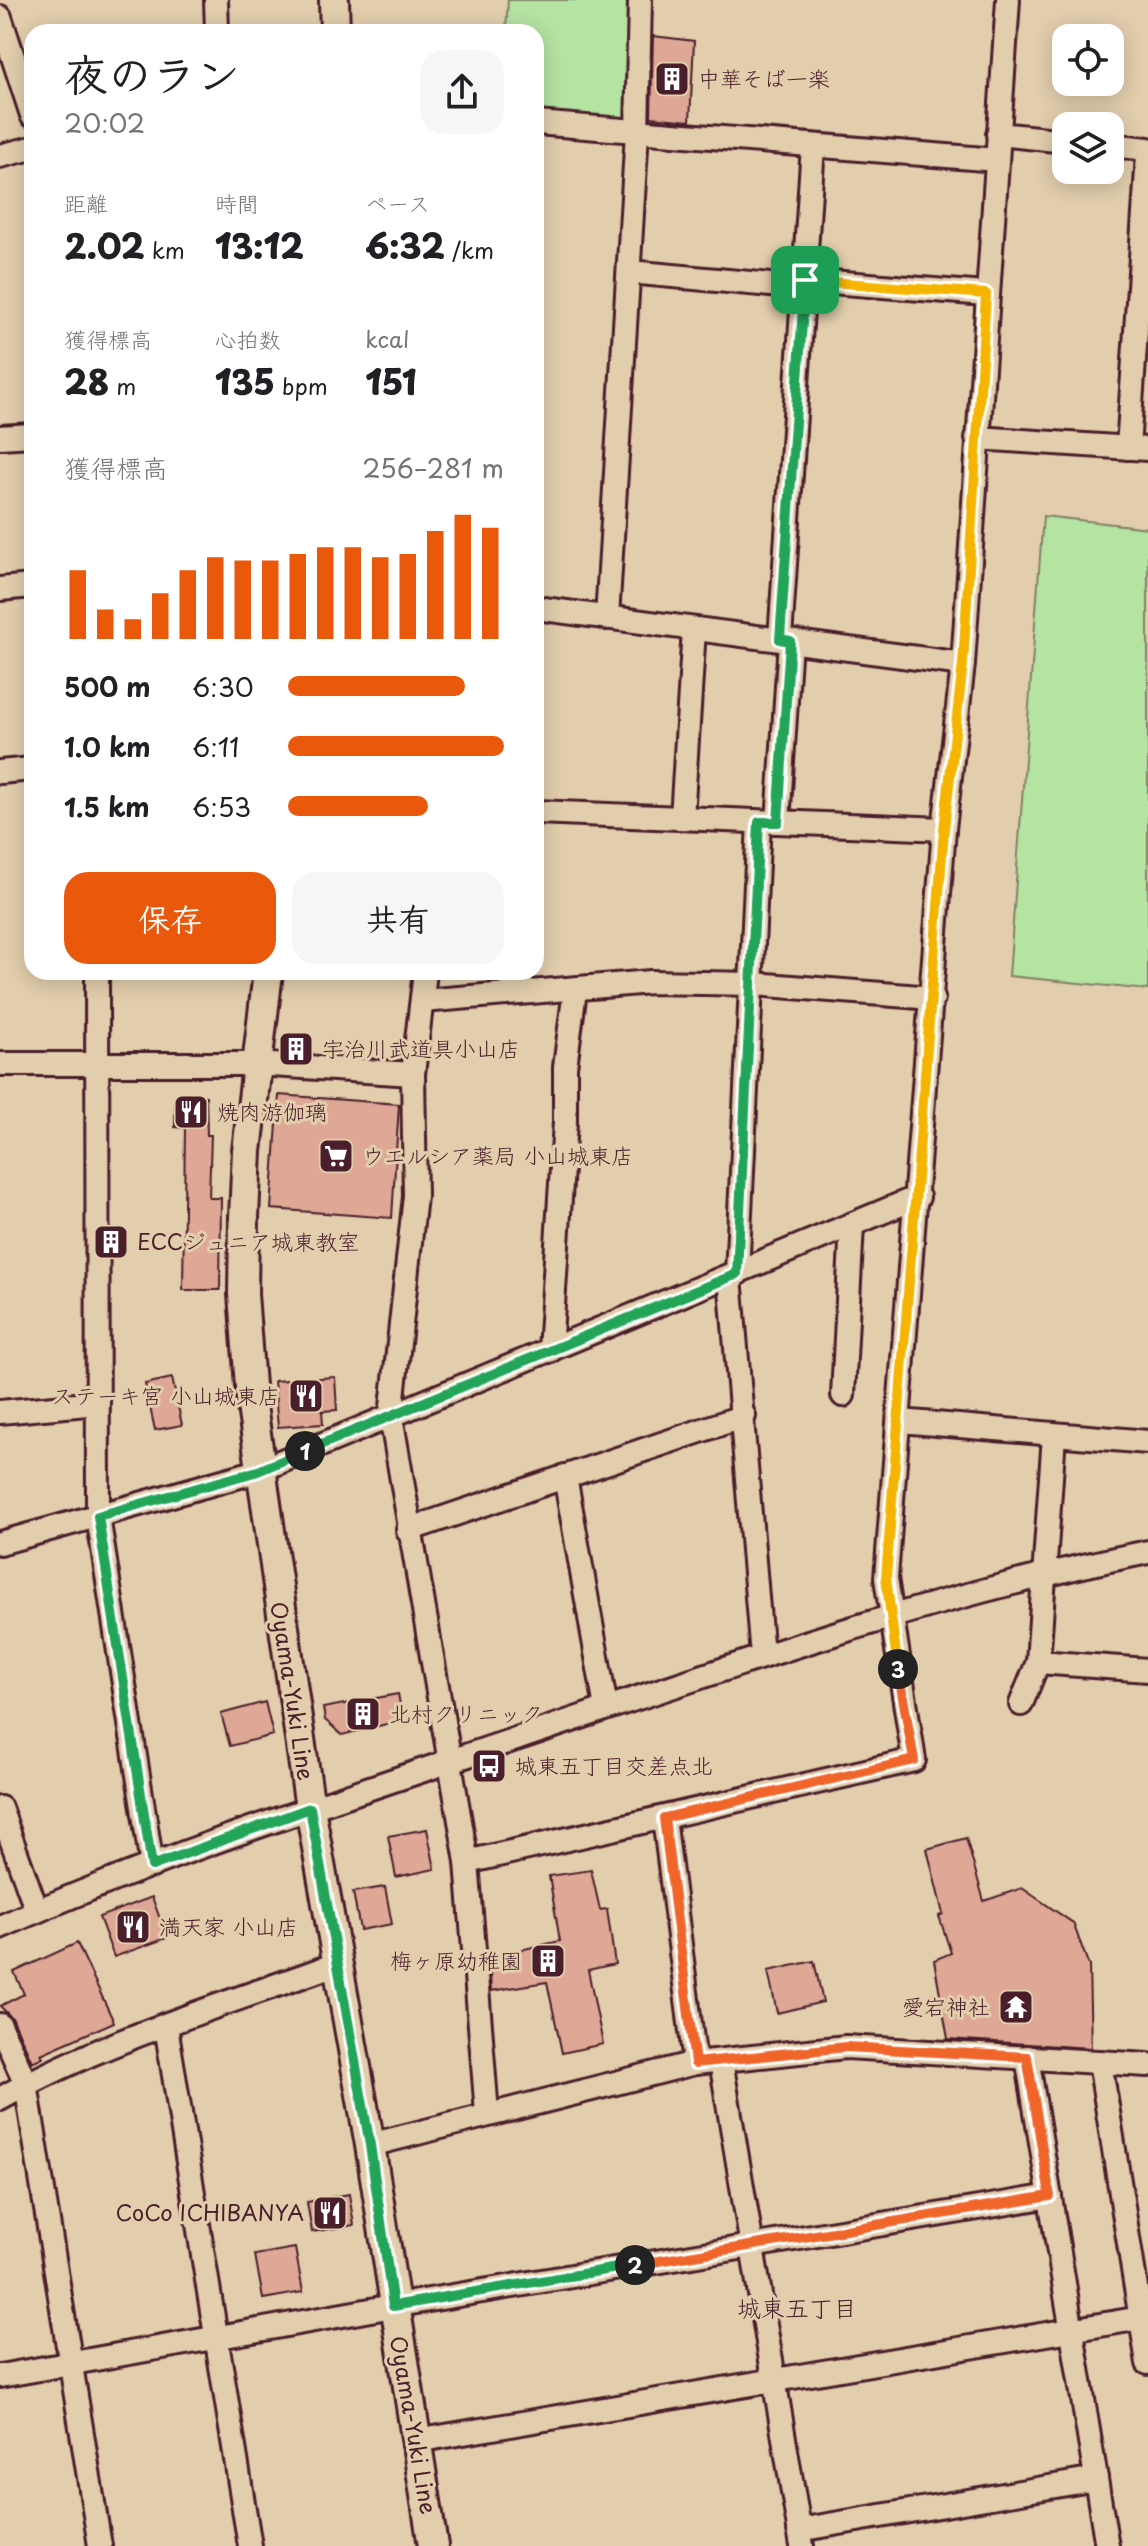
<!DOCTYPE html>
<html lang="ja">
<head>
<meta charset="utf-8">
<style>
  body { margin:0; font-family:"Playpen Sans","Klee One",sans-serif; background:#f6f6f6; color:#202124; height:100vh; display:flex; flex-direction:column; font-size:30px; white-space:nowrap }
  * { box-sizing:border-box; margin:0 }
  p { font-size:26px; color:#757577 }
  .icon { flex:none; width:44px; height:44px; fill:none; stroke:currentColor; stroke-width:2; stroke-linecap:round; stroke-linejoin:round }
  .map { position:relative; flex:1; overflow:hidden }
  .sheet { position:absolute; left:24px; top:24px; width:520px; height:956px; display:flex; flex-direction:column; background:#fff; border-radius:24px; box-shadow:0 4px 20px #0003 }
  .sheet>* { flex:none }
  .tools { position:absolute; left:1052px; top:24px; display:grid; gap:16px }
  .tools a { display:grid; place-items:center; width:72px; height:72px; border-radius:16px; background:#fff; box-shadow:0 4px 20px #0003; font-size:40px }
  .pin { position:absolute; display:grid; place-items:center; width:68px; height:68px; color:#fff; margin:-34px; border-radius:16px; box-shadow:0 4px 12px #0006 }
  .km { position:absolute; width:40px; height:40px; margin:-20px; border-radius:50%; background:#222; color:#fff; font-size:22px; line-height:40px; text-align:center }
  .round { display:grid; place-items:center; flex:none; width:84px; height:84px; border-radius:24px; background:#f6f6f6 }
  .summary { display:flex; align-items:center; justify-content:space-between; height:136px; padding:0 40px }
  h1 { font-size:44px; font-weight:800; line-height:60px }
  .figures { display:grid; grid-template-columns:repeat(3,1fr); gap:12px; height:136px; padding:8px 40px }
  .figures div { display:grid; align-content:center }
  .figures b { font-size:34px; font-weight:800 }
  .figures small { font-size:22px; font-weight:400 }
  .figures p { font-size:22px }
  .chart { height:224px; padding:16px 40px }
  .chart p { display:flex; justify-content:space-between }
  .chart svg { width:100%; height:144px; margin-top:8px; stroke:#ea580c; stroke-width:6 }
  .cta { display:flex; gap:16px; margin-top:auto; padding:16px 40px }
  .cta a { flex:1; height:92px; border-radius:24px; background:#ea580c; color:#fff; font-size:32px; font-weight:800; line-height:92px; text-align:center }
  .cta a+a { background:#f6f6f6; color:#202124 }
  ul { padding:0 40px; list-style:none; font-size:26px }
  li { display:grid; grid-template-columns:128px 96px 1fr; align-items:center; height:60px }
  li i { height:20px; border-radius:10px; background:#ea580c }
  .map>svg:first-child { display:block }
  .green { fill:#b5e3a2; stroke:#808166; stroke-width:2 }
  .building { fill:#dea796; stroke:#4a1f2b; stroke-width:2 }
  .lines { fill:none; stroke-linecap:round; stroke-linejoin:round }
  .minor-casing { stroke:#4a1f2b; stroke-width:28 }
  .major-casing { stroke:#4a1f2b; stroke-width:34 }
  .minor { stroke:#e2cead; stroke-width:22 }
  .major { stroke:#e2cead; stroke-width:28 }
  .split-1-casing { stroke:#fff; stroke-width:16 }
  .split-2-casing { stroke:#fff; stroke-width:16 }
  .split-3-casing { stroke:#fff; stroke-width:16 }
  .split-4-casing { stroke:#fff; stroke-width:16 }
  .split-1 { stroke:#22a559; stroke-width:10 }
  .split-2 { stroke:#22a559; stroke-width:10 }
  .split-3 { stroke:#f0652b; stroke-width:10 }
  .split-4 { stroke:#f5b400; stroke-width:10 }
  .labels { text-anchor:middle; stroke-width:6; stroke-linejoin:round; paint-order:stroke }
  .poi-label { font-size:22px; fill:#4a1f2b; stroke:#e2cead; text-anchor:start }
  .street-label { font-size:22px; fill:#4a1f2b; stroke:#e2cead }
  .neighbourhood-label { font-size:24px; fill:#4a1f2b; stroke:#e2cead }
</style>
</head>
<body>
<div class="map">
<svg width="1148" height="2546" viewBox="0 0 1148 2546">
  <rect width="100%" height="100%" fill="#e2cead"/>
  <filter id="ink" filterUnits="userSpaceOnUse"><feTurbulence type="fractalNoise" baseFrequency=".0125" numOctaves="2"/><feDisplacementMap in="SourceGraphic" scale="16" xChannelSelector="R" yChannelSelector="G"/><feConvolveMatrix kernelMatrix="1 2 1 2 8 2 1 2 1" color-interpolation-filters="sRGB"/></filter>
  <g filter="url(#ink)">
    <!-- green -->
    <g class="green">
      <polygon points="508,0 634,0 633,109 623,119 536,112 536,32 506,32"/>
      <polygon points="1043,516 1148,528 1148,990 1009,976"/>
    </g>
    <!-- building -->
    <g class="building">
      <polygon points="653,36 694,41 690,121 651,117"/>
      <polygon points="287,1038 307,1039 306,1053 286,1052"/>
      <polygon points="279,1095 399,1104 392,1218 271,1209"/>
      <polygon points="175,1096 206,1096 207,1135 211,1135 209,1198 221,1198 220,1290 183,1290 185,1128 175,1127"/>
      <polygon points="335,1377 337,1410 322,1411 323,1424 278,1427 274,1381"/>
      <polygon points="172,1378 182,1425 155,1430 145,1384"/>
      <polygon points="398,1694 403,1720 342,1735 325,1720 323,1708"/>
      <polygon points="265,1702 273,1735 230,1746 221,1714"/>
      <polygon points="427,1829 435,1869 396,1877 388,1836"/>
      <polygon points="966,1838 984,1901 1022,1888 1073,1923 1089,1966 1091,2048 948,2039 934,1960 951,1953 939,1916 943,1914 927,1849"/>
      <polygon points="591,1870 600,1910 607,1909 615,1964 588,1970 603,2044 562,2053 547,1982 491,1991 489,1957 560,1941 549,1876"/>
      <polygon points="385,1887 392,1924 360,1930 353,1892"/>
      <polygon points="152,1897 167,1938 114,1957 99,1917"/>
      <polygon points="77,1943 114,2022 41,2054 43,2057 32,2062 13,2019 0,2006 24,1994 14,1972"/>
      <polygon points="814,1961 823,2002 777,2013 768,1971"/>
      <polygon points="349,2194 354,2225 312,2232 307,2202"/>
      <polygon points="295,2248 303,2292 263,2299 255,2255"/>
    </g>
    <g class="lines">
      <defs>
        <g id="minor">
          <polyline points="216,0 217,32"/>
          <polyline points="0,17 32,115"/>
          <polyline points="536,123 997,160"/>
          <polyline points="998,134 1066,141"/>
          <polyline points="1110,145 1148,149"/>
          <polyline points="0,156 32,148"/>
          <polyline points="629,272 804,288"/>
          <polyline points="805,280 986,294"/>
          <polyline points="0,437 32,435"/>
          <polyline points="977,438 1148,449"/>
          <polyline points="1128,448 1148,155"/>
          <polyline points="0,589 32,586"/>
          <polyline points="536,608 963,664"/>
          <polyline points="607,618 637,132 640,0"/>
          <polyline points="780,639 813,146"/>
          <polyline points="0,772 32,769"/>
          <polyline points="536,812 944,829"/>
          <polyline points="682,818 694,629"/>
          <polyline points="778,822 790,641"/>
          <polyline points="97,972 98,1516 152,1866"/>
          <polyline points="425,972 413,1074 415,1196 391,1416 467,1862 487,2114"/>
          <polyline points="422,1001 651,982 754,984 933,998"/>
          <polyline points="0,1064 256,1064 413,1074"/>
          <polyline points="737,1274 759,822"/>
          <polyline points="730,1277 762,1656"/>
          <polyline points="550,1351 565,1122 565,1067 575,990"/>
          <polyline points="843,1395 852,1225"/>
          <polyline points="0,1412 98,1403"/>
          <polyline points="900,1421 1148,1442"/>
          <polyline points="1054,1435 1038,1662 1148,1670"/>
          <polyline points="565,1476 606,1708"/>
          <polyline points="408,1530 744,1416"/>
          <polyline points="0,1543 258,1471 918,1197"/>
          <polyline points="1021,1704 1038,1662"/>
          <polyline points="0,1808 37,1911"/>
          <polyline points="664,1818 695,2063"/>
          <polyline points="467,1862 914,1760 886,1578 944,829 963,664 1008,0"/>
          <path d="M 0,1927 C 168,1852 345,1797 519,1738 C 727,1668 933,1595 1148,1552"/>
          <polyline points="0,2025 26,2084 100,2546"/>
          <polyline points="166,2026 250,2546"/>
          <polyline points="1027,2057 1107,2546"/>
          <polyline points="721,2061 802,2546"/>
          <polyline points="1100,2062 1148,2363"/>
          <path d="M 0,2099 C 104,2040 224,2005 336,1964"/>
          <polyline points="370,2145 695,2063 846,2047 1148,2065"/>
          <polyline points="0,2376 393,2306 1050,2196"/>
          <polyline points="416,2441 1141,2318"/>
          <polyline points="799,2530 1096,2479"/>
        </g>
        <g id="major">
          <polyline points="334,0 335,32"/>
          <polyline points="268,972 247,1151 244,1217 243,1294 251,1399 310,1808 370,2145 433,2546"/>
        </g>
      </defs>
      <!-- minor casing -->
      <use href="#minor" class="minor-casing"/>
      <!-- major casing -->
      <use href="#major" class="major-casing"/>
      <!-- minor -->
      <use href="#minor" class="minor"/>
      <!-- major -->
      <use href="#major" class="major"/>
    </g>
  </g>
  <g class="lines" filter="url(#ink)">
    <defs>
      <polyline id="split-1" points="305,1451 737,1274 759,822 778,822 790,641 780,639 805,280"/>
      <polyline id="split-2" points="305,1451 258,1471 98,1516 152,1866 310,1808 370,2145 393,2306 635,2265"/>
      <polyline id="split-3" points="635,2265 1050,2196 1027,2057 846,2047 695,2063 664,1818 914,1760 898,1669"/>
      <polyline id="split-4" points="805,280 986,294 963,664 944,829 886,1578 898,1669"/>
    </defs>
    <!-- split-1 casing -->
    <use href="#split-1" class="split-1-casing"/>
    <!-- split-2 casing -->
    <use href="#split-2" class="split-2-casing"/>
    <!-- split-3 casing -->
    <use href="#split-3" class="split-3-casing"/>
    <!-- split-4 casing -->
    <use href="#split-4" class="split-4-casing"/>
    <!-- split-1 -->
    <use href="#split-1" class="split-1"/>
    <!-- split-2 -->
    <use href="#split-2" class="split-2"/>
    <!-- split-3 -->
    <use href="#split-3" class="split-3"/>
    <!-- split-4 -->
    <use href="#split-4" class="split-4"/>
  </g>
  <!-- icons -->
  <defs>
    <symbol id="building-square" viewBox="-11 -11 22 22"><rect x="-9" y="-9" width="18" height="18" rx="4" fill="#4a1f2b" stroke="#e2cead"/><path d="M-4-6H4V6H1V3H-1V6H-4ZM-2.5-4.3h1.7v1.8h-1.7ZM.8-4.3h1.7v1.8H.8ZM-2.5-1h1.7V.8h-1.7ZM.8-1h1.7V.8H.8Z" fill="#fff"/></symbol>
    <symbol id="restaurant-square" viewBox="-11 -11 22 22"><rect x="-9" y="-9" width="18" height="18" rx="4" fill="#4a1f2b" stroke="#e2cead"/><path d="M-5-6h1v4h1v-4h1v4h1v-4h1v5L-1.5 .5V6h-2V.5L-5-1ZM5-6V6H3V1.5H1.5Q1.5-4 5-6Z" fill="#fff"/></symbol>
    <symbol id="supermarket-square" viewBox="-11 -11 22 22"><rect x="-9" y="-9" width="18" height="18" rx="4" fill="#4a1f2b" stroke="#e2cead"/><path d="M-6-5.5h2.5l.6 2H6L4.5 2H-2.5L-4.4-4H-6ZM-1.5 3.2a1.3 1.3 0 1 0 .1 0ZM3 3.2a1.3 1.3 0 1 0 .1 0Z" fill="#fff"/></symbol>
    <symbol id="bus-square" viewBox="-11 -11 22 22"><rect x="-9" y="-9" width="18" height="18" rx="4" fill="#4a1f2b" stroke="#e2cead"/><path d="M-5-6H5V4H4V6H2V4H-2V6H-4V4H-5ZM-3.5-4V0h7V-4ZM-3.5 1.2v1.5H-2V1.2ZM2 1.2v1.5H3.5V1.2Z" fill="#fff"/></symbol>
    <symbol id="temple-square" viewBox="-11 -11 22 22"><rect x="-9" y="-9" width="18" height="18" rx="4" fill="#4a1f2b" stroke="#e2cead"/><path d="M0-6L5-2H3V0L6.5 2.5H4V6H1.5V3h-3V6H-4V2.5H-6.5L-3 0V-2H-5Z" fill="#fff"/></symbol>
  </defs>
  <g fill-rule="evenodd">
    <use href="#building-square" x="652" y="59" width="40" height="40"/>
    <use href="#building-square" x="276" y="1029" width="40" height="40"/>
    <use href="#restaurant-square" x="171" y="1092" width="40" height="40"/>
    <use href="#supermarket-square" x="316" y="1136" width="40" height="40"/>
    <use href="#building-square" x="91" y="1222" width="40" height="40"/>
    <use href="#restaurant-square" x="286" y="1376" width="40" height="40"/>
    <use href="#building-square" x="343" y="1694" width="40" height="40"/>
    <use href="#bus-square" x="469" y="1746" width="40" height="40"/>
    <use href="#restaurant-square" x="113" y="1907" width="40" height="40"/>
    <use href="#building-square" x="528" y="1941" width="40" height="40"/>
    <use href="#temple-square" x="996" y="1987" width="40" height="40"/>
    <use href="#restaurant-square" x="310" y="2193" width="40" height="40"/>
  </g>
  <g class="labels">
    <!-- poi labels -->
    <g class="poi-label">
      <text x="698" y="87">中華そば一楽</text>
      <text x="322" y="1057">宇治川武道具小山店</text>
      <text x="217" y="1120">焼肉游伽璃</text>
      <text x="362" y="1164">ウエルシア薬局 小山城東店</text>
      <text x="137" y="1250">ECCジュニア城東教室</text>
      <text x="280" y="1404" text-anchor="end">ステーキ宮 小山城東店</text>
      <text x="389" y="1722">北村クリニック</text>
      <text x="515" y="1774">城東五丁目交差点北</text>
      <text x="159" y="1935">満天家 小山店</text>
      <text x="522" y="1969" text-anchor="end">梅ヶ原幼稚園</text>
      <text x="990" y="2015" text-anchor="end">愛宕神社</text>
      <text x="304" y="2221" text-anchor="end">CoCo ICHIBANYA</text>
    </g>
    <!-- street labels -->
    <g class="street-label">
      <text transform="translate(292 1691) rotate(81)" y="8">Oyama-Yuki Line</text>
      <text transform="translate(413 2425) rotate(80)" y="8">Oyama-Yuki Line</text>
    </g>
    <!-- neighbourhood labels -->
    <g class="neighbourhood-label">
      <text x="797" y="2317">城東五丁目</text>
    </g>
  </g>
</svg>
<div class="tools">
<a><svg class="icon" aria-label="locate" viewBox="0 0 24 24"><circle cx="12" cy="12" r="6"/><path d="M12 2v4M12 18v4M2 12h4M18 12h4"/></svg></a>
<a><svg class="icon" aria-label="layers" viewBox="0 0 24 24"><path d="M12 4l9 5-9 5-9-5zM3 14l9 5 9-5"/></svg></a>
</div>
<div class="pin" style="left:805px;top:280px;background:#1e9e55"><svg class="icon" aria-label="arrive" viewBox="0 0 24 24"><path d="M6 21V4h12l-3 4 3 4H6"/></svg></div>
<b class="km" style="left:305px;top:1451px">1</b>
<b class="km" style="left:635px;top:2265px">2</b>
<b class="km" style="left:898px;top:1669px">3</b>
<section class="sheet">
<div class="summary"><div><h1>夜のラン</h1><p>20:02</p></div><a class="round"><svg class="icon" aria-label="share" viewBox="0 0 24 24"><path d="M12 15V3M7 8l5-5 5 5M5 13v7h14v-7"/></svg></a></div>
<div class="figures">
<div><p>距離</p><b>2.02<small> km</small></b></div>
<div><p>時間</p><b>13:12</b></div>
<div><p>ペース</p><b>6:32<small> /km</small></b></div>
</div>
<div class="figures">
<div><p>獲得標高</p><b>28<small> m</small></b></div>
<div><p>心拍数</p><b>135<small> bpm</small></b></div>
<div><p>kcal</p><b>151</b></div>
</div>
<div class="chart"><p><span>獲得標高</span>256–281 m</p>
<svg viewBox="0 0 160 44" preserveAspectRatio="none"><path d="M5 44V23M15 44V35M25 44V38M35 44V30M45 44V23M55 44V19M65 44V20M75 44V20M85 44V18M95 44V16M105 44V16M115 44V19M125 44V18M135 44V11M145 44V6M155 44V10"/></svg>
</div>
<ul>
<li><b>500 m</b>6:30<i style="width:82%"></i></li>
<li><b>1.0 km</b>6:11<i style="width:100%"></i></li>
<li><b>1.5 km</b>6:53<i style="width:65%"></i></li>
</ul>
<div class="cta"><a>保存</a><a>共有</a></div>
</section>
</div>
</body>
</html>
